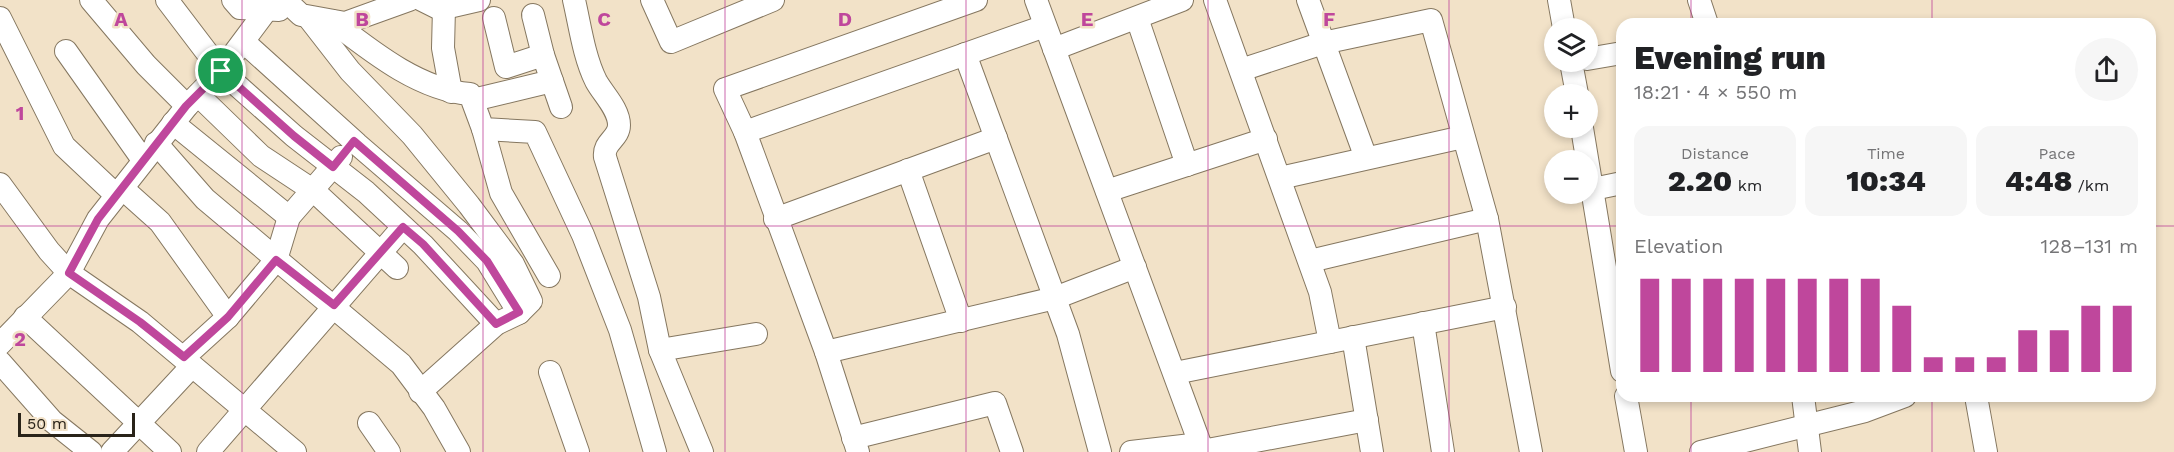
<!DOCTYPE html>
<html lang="en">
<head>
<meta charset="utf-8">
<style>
  body { margin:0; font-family:"Work Sans",sans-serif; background:#f6f6f6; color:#202124; height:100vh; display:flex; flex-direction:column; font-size:22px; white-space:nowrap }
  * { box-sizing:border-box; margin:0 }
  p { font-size:20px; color:#757577 }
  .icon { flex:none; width:33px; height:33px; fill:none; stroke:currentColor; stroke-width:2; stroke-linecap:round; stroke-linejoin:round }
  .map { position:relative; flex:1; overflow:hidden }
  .details { position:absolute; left:1616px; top:18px; width:540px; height:384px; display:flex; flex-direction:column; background:#fff; border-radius:18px; box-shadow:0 3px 9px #0003 }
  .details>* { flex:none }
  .fabs { position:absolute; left:1544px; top:18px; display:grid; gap:12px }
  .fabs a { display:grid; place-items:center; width:54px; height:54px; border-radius:50%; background:#fff; box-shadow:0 3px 9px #0003; font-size:30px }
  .scale { position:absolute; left:18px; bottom:15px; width:117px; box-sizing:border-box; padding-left:6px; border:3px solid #292319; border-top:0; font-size:16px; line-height:21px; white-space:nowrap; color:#292319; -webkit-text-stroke:4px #f2e2c8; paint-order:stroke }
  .pin { position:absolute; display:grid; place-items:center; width:51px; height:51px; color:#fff; margin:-26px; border:3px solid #fff; border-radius:50%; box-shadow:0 2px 6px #0007 }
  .round { display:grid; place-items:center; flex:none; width:63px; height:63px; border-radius:32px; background:#f6f6f6 }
  .overview { display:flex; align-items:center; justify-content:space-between; height:102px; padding:0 18px }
  h1 { font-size:33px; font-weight:800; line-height:45px }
  .figures { display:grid; grid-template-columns:repeat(3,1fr); gap:9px; height:102px; padding:6px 18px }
  .figures div { display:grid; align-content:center; border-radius:15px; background:#f6f6f6; text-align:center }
  .figures b { font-size:30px; font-weight:800 }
  .figures small { font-size:16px; font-weight:400 }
  .figures p { font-size:16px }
  .chart { height:168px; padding:12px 18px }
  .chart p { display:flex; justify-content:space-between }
  .chart svg { width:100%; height:108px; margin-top:6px; stroke:#bf479c; stroke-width:6 }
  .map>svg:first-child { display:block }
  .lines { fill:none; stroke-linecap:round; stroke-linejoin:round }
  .minor-casing { stroke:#857760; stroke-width:24 }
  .minor { stroke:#fff; stroke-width:22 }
  .route-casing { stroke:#fff; stroke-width:12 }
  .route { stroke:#bf479c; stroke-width:8 }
  .grid { fill:none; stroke:#bf479c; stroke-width:1.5; stroke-opacity:0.55 }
  .grid-label { font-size:20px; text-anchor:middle; font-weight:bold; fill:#bf479c; stroke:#f2e2c8; stroke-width:5; stroke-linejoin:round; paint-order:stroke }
</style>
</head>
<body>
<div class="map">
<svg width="2174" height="452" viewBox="0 0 2174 452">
  <rect width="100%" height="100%" fill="#f2e2c8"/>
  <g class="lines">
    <defs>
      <g id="minor">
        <polyline points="91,0 146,65 187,106"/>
        <polyline points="167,0 221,71 294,136 366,192 423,245 496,324"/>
        <polyline points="233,0 240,8 279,10"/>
        <polyline points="285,0 301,15 345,23 409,0"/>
        <polyline points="422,0 440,9 479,0"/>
        <path d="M 574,0 C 580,26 584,57 596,81 C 603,94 619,109 619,125 C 619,139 603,142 605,157 L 649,297 L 660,350 L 702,452"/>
        <polyline points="652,0 671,42 773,0"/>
        <polyline points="1036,0 1203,452"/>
        <polyline points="1215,0 1320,292 1330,342"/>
        <polyline points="1308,0 1366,158"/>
        <polyline points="1559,0 1564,28"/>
        <polyline points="1699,0 1707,24"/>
        <polyline points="444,8 443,48 451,92"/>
        <polyline points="533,15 543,55 561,107"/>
        <polyline points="308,17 350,71 412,135 469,205 513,264 531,301 519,313 496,324 420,392"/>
        <polyline points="0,18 64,146 116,195"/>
        <polyline points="494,18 506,67 543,55"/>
        <polyline points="1137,18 1187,165"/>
        <path d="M 332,21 C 371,51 419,90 470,94 L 483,129 L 535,132 L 583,235 L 620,330 L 655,452"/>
        <polyline points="244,42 357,144 458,231 487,261 519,313"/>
        <polyline points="1054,49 1182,0"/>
        <polyline points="66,51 143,160"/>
        <polyline points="965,54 1068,334 1100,452"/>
        <polyline points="1587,59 1622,53"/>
        <polyline points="1571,62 1577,94"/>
        <polyline points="1241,70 1323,43 1431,20 1487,219 1531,452"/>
        <polyline points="198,95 261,156 314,191 397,268"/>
        <polyline points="473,100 552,81"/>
        <polyline points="173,123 289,217"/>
        <polyline points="1582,128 1622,371"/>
        <polyline points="483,129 501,193 549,276"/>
        <polyline points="745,132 1045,26"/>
        <polyline points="156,143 205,199 401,364 434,408 459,452"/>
        <polyline points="908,170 961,321"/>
        <polyline points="1280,178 1463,137"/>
        <polyline points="0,184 49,251 69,273 140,322 295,452"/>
        <polyline points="122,188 160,222 228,317"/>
        <polyline points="1593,189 1622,183"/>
        <polyline points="1107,191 1266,139"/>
        <polyline points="775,219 996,138"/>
        <polyline points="1310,261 1487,219"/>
        <polyline points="25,317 170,452"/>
        <polyline points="1423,323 1443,452"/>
        <polyline points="1353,337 1372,452"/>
        <polyline points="0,344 69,273 98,219 187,106 221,71 274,0"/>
        <polyline points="660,350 756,334"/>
        <polyline points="826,352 1055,298 1135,267"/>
        <polyline points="184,357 228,317 276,260 289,217 341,157"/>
        <polyline points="0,362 52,421 91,452"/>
        <polyline points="550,372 578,452"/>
        <polyline points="1175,373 1505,307"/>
        <polyline points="1626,396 1636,452"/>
        <polyline points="1803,396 1810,452"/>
        <polyline points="1976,396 1986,452"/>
        <polyline points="369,423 389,452"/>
        <polyline points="853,438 995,403 1012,452"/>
        <polyline points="1202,451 1367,420"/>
        <polyline points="112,452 192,366"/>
        <polyline points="208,452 403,227"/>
        <polyline points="858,452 826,352 745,132 725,89 976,0"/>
        <polyline points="1131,452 1200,444"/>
        <polyline points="1701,452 1865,411 1905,396"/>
      </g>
    </defs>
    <!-- minor casing -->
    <use href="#minor" class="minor-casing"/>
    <!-- minor -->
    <use href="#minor" class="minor"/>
  </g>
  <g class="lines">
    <defs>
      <polygon id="route" points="221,71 294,136 333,167 354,141 458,231 487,261 519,312 496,324 423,244 403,227 334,305 276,260 228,317 184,357 140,322 69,273 98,219 186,106"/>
    </defs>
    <!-- route casing -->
    <use href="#route" class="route-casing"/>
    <!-- route -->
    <use href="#route" class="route"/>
  </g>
  <!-- grid -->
  <path class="grid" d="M 242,0 L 242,452M 483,0 L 483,452M 725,0 L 725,452M 966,0 L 966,452M 1208,0 L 1208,452M 1449,0 L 1449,452M 1691,0 L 1691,24M 1932,0 L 1932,24M 0,226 L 1622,226M 2150,226 L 2174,226M 1691,396 L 1691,452M 1932,396 L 1932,452"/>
  <g class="grid-label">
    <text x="121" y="26">A</text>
    <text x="362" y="26">B</text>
    <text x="604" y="26">C</text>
    <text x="845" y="26">D</text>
    <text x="1087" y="26">E</text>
    <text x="1329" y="26">F</text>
    <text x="20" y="120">1</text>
    <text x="20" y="346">2</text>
  </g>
</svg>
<div class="fabs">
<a><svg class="icon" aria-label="layers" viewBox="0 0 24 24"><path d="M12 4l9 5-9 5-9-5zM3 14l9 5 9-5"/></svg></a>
<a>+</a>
<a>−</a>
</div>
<div class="scale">50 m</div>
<div class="pin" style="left:221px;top:71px;background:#1e9e55"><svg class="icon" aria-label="arrive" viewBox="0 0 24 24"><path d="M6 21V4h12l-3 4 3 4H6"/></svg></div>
<section class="details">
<div class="overview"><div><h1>Evening run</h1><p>18:21 · 4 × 550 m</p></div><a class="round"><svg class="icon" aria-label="share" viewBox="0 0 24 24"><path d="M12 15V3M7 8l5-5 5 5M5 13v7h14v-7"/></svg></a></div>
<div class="figures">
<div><p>Distance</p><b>2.20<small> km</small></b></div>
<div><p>Time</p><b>10:34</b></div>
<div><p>Pace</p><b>4:48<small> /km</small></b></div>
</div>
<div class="chart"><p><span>Elevation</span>128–131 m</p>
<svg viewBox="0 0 160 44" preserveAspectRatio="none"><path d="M5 44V6M15 44V6M25 44V6M35 44V6M45 44V6M55 44V6M65 44V6M75 44V6M85 44V17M95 44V38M105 44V38M115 44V38M125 44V27M135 44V27M145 44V17M155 44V17"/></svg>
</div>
</section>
</div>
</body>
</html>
